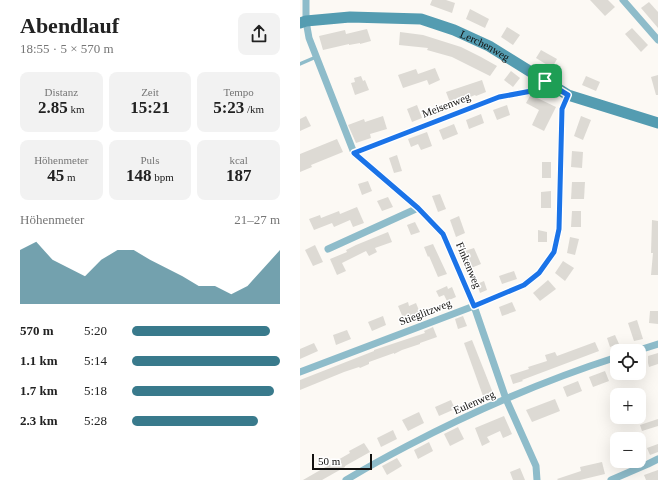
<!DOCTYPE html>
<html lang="de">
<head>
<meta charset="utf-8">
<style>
  body { margin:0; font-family:Georgia,serif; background:#f2f2f2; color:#222; height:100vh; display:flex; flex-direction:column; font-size:15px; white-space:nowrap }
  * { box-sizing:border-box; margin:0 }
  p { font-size:13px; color:#767676 }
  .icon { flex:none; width:22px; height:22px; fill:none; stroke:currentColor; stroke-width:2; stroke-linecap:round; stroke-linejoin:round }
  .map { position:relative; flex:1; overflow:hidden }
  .side { display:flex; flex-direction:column; background:#fff; width:300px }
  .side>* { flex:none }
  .tools { position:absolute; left:310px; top:344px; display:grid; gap:8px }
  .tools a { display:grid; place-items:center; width:36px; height:36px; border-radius:8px; background:#fff; box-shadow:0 4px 16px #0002; font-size:20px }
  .scale { position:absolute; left:12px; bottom:10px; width:60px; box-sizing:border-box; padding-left:4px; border:2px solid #131210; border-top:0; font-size:11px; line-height:14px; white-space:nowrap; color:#131210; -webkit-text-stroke:3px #fff; paint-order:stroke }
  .pin { position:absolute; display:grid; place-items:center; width:34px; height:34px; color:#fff; margin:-17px; border-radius:8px; box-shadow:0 2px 6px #0006 }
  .round { display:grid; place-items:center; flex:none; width:42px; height:42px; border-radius:8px; background:#f2f2f2 }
  .headline { display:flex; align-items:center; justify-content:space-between; height:68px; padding:0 20px }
  h1 { font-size:22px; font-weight:700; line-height:30px }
  .figures { display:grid; grid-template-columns:repeat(3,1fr); gap:6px; height:68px; padding:4px 20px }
  .figures div { display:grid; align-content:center; border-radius:8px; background:#f2f2f2; text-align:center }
  .figures b { font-size:17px; font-weight:700 }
  .figures small { font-size:11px; font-weight:400 }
  .figures p { font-size:11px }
  .chart { height:112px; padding:8px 20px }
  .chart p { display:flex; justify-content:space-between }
  .chart svg { width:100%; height:72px; margin-top:4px; fill:#397a8c; opacity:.7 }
  ul { padding:0 20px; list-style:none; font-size:13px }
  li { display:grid; grid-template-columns:64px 48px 1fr; align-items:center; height:30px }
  li i { height:10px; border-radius:5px; background:#397a8c }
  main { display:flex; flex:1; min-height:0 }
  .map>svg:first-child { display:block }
  .building { fill:#dddad4 }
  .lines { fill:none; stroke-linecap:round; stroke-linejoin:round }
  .lane { stroke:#8ebcca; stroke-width:3.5 }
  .street { stroke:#8ebcca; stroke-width:7 }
  .secondary { stroke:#549cb1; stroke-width:11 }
  .route-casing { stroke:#fff; stroke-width:8 }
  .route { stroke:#1a73e8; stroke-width:5 }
  .labels { text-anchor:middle; stroke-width:3; stroke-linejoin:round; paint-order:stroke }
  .street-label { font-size:11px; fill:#131210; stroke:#fff }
</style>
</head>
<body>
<main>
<section class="side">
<div class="headline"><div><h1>Abendlauf</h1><p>18:55 · 5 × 570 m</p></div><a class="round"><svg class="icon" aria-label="share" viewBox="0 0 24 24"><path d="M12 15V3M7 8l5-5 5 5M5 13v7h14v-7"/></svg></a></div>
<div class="figures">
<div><p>Distanz</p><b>2.85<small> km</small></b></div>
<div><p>Zeit</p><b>15:21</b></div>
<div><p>Tempo</p><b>5:23<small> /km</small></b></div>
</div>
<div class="figures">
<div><p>Höhenmeter</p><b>45<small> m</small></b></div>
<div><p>Puls</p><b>148<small> bpm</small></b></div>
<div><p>kcal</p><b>187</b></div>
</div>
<div class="chart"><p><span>Höhenmeter</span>21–27 m</p>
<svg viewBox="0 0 160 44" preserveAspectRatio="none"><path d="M0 44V11L10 6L20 17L30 22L40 27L50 17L60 11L70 11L80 17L90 22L100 27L110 33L120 33L130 38L140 33L150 22L160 11V44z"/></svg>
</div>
<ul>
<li><b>570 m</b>5:20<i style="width:93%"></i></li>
<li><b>1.1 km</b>5:14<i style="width:100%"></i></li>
<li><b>1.7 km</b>5:18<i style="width:96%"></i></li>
<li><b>2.3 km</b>5:28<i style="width:85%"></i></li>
</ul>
</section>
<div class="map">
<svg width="358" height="480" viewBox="0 0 358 480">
  <rect width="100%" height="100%" fill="#fcf9f4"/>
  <!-- building -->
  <g class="building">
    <polygon points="132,0 146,0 155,3 152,13 130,5"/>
    <polygon points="290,0 308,0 315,7 305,16"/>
    <polygon points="349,2 358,12 358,28 341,8"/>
    <polygon points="170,9 189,19 185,28 166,19"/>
    <polygon points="207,27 220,35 213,45 201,37"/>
    <polygon points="332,28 348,45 341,52 325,34"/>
    <polygon points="67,29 71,41 60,44 60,43 49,45 49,44 23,50 19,36 45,30 46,34"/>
    <polygon points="100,32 123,35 161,47 181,57 197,66 190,76 152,57 127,50 128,48 99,45"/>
    <polygon points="241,50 257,59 252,68 236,58"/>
    <polygon points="135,68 140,80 129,85 127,80 103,88 98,75 116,69 118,74"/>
    <polygon points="211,71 220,78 213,87 204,80"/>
    <polygon points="358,75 358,95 356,95 351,77"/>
    <polygon points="61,76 63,81 65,80 69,90 55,95 51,83 55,82 54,78"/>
    <polygon points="286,76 300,82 296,91 282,85"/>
    <polygon points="182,80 186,92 176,96 175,95 151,105 146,92"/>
    <polygon points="230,96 233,96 256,107 244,131 232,125 239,110 226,103"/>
    <polygon points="117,105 122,118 112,122 107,109"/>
    <polygon points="207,105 210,115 197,120 193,110"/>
    <polygon points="181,114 184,123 169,129 166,120"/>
    <polygon points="6,116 11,126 0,131 0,119"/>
    <polygon points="83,116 87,129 70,134 71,138 56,143 48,125 64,119 65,122"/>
    <polygon points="281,116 291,120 283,140 274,136"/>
    <polygon points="154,124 158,134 143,140 139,130"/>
    <polygon points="127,132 132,146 121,150 118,144 111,147 108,139"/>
    <polygon points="37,139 43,152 11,165 12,167 0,172 0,154"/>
    <polygon points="272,151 283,152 282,168 271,167"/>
    <polygon points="97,155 102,171 94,173 89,158"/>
    <rect x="242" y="162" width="9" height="16"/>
    <polygon points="68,181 72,191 62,195 58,184"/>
    <polygon points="272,182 285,182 284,199 271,199"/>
    <polygon points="251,191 251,208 241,208 241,192"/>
    <polygon points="140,194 146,209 138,212 132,196"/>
    <polygon points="88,197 93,207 82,211 77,201"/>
    <polygon points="57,207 64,223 53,227 50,220 34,227 32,223 14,230 9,219 20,215 21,218 39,211 40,214"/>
    <polygon points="272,211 281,211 281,227 271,227"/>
    <polygon points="159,216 165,233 156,237 150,220"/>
    <polygon points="352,220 358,221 358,275 351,275 353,253 351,253"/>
    <polygon points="115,222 120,232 111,235 107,225"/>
    <polygon points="238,230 247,232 247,242 238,242"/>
    <polygon points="88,232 92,242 75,248 77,252 69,256 66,251 42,263 46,271 37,275 30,259 47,252 46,250 56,245"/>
    <polygon points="270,237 279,239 275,255 267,253"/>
    <polygon points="133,244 147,274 138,277 129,256 128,257 124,247"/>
    <polygon points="15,245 23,262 13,266 5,250"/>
    <polygon points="174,248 181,264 171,268 165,251"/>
    <polygon points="263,261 274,268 265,281 255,273"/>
    <polygon points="214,271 217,279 202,284 199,276"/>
    <polygon points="248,280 256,289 240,301 233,293"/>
    <polygon points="184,281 187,290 180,293 177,284"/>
    <polygon points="147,286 148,289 152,287 156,297 147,301 144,295 139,297 136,291"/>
    <polygon points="108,302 109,306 116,303 120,313 104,320 98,306"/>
    <polygon points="212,302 216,311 202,316 199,307"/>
    <polygon points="350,311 358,311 358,324 349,323"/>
    <polygon points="83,316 86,325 72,331 68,322"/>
    <polygon points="163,316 167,326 158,329 155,319"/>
    <polygon points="337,320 343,339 334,341 328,323"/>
    <polygon points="133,327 137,337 120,343 120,344 102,350 94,354 94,353 69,362 69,364 60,368 59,367 44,372 0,390 0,380 74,351 74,350 125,333 124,331"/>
    <polygon points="47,330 51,339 36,345 33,335"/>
    <polygon points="315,335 319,344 310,347 307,338"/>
    <polygon points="172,340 193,393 183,396 164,343"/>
    <polygon points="295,342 299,351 222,380 223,381 213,384 210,375 229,369 228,367 247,361 245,355 255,352 257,356"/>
    <polygon points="14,343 18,351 0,359 0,349"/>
    <polygon points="358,353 358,364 349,367 348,363 348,356"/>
    <polygon points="305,371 309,381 293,387 289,377"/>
    <polygon points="278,381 282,391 267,397 263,387"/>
    <polygon points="255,399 260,411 232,422 226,410"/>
    <polygon points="151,400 155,409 139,416 135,407"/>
    <polygon points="119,412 124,423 108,431 102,420"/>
    <polygon points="204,416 212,434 203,438 200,431 187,437 190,442 182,446 175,428"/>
    <polygon points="358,419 358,426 342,431 340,425"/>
    <polygon points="158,427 164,439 150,446 144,434"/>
    <polygon points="93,430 97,439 81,447 77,438"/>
    <polygon points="129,442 133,451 118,459 114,450"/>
    <polygon points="64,443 70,452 45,466 45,467 22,480 3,480 50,453 49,451"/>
    <polygon points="358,444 358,452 350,455 347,448"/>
    <polygon points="97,458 102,466 87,475 82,466"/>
    <polygon points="302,462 305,474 280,480 258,480 257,479 281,471 280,467"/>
    <polygon points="220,468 225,480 213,480 210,472"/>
    <polygon points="358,470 358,480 346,480 344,475"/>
  </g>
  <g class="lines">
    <!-- lane -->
    <polyline class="lane" points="0,64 16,57"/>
    <!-- street -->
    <g class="street">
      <polyline points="6,0 6,21 9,38 54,153 118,208 143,234 174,306 206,399 236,466 237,480"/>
      <polyline points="323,0 358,40"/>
      <polyline points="54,153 199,97 237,90 245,81"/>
      <polyline points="28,249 118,208"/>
      <polyline points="336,351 358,344"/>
      <polyline points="0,372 174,306 224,285 239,273 254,252 259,229 262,109 268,95"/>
      <path d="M 46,480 C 66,468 86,457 107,446 C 174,411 245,380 317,357"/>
      <polyline points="311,480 348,464 358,459"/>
    </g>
    <!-- secondary -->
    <path class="secondary" id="s1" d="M 0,23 L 6,21 L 50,17 L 121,19 L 154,30 L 189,46 L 268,95 L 358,123"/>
  </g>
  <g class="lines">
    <defs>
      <polygon id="route" points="245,81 268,95 262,109 259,229 254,252 239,273 224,285 174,306 143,234 118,208 54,153 199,97 237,90"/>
    </defs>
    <!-- route casing -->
    <use href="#route" class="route-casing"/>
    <!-- route -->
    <use href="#route" class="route"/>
  </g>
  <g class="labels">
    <!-- street labels -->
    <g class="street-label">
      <text dy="4" stroke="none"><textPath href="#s1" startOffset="191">Lerchenweg</textPath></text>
      <text transform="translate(146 105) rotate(-21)" y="4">Meisenweg</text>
      <text transform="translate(169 265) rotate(67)" y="4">Finkenweg</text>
      <text transform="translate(125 312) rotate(-21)" y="4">Stieglitzweg</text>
      <text transform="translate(174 402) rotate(-24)" y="4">Eulenweg</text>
    </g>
  </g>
</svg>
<div class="tools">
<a><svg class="icon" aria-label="locate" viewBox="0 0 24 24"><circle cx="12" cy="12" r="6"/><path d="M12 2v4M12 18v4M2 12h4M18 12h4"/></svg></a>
<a>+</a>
<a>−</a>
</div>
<div class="scale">50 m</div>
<div class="pin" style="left:245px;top:81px;background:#1e9e55"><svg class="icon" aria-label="arrive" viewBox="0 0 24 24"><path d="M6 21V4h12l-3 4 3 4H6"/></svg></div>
</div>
</main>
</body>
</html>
